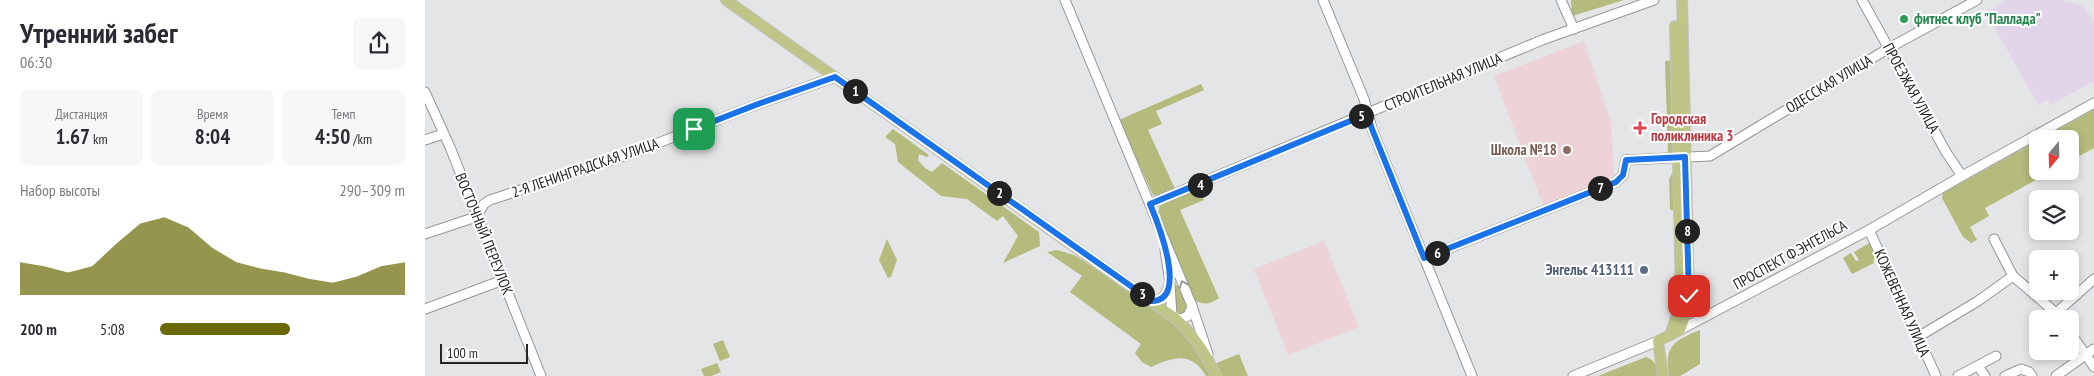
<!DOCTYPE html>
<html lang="ru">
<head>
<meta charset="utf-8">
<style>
  body { margin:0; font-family:"PT Sans Narrow",sans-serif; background:#f7f7f7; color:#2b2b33; height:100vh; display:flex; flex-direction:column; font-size:19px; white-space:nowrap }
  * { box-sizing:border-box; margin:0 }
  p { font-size:16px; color:#7c7c81 }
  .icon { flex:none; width:28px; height:28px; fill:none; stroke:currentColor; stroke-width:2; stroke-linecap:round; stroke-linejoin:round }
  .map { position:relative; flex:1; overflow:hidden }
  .panel { display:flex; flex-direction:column; background:#fff; width:425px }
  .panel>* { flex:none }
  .needle { width:32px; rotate:199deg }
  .buttons { position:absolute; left:1604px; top:130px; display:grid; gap:10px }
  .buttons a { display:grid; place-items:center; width:50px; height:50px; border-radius:8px; background:#fff; box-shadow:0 2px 8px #0003; font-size:25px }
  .scale { position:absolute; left:15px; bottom:12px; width:88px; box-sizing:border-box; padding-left:5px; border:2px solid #252626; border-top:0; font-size:14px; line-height:18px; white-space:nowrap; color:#252626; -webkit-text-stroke:4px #fff; paint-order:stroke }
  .pin { position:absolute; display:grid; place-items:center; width:42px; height:42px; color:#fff; margin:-21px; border-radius:10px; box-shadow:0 2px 8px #0006 }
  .km { position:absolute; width:25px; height:25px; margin:-12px; border-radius:50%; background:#222; color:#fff; font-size:14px; line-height:25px; text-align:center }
  .round { display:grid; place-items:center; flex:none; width:52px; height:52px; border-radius:8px; background:#f7f7f7 }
  .head { display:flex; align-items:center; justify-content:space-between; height:85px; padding:0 20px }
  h1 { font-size:28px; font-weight:800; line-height:38px }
  .figures { display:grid; grid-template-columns:repeat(3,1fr); gap:8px; height:85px; padding:5px 20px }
  .figures div { display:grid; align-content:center; border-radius:8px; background:#f7f7f7; text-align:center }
  .figures b { font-size:21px; font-weight:800 }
  .figures small { font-size:14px; font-weight:400 }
  .figures p { font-size:14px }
  .chart { height:140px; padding:10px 20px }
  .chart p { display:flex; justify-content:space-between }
  .chart svg { width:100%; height:90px; margin-top:5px; fill:#6b6904; opacity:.7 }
  ul { padding:0 20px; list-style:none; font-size:16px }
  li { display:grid; grid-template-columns:80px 60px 1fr; align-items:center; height:38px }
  li i { height:12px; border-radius:6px; background:#6b6904 }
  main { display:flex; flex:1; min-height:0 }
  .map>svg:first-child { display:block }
  .commercial { fill:#e2d5e9 }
  .education { fill:#edd3d8 }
  .green { fill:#b4bb7c }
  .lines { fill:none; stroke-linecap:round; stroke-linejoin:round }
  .minor-casing { stroke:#959697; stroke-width:11 }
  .major-casing { stroke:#c2c2c2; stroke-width:12 }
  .minor { stroke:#fff; stroke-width:9 }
  .major { stroke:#bfc586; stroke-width:10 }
  .oneway { stroke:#9d9d9d }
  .route-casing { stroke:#fff; stroke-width:10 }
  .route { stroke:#1a73e8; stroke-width:6 }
  .leisure-dot { fill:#2e9e5b; stroke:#fff; stroke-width:2 }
  .health-dot { fill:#e0444e; stroke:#fff; stroke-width:2 }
  .education-dot { fill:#8d6e63; stroke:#fff; stroke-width:2 }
  .service-dot { fill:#5c6f8a; stroke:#fff; stroke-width:2 }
  .labels { text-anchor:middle; stroke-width:4; stroke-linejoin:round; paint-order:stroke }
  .leisure-label { font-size:15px; font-weight:bold; fill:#27864d; stroke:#fff; text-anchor:start }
  .street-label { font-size:15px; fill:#252626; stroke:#fff }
  .health-label { font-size:15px; font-weight:bold; fill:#be3a42; stroke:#fff; text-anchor:start }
  .education-label { font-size:15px; font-weight:bold; fill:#785e54; stroke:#fff; text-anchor:end }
  .service-label { font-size:15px; font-weight:bold; fill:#4e5e75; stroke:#fff; text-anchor:end }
</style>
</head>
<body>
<main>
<section class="panel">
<div class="head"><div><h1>Утренний забег</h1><p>06:30</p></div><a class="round"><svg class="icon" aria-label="share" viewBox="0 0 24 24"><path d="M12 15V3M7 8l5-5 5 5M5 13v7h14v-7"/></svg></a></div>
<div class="figures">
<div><p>Дистанция</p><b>1.67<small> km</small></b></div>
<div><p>Время</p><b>8:04</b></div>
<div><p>Темп</p><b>4:50<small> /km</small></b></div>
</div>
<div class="chart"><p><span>Набор высоты</span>290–309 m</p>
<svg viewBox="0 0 160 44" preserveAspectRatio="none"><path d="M0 44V28L10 30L20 33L30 30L40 19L50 9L60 6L70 11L80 21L90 28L100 31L110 33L120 36L130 38L140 35L150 30L160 28V44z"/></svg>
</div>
<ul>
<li><b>200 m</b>5:08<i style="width:53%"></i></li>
</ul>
</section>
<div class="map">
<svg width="1669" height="376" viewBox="0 0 1669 376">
  <rect width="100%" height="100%" fill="#e4e5e6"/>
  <!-- commercial -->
  <polygon class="commercial" points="1582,0 1635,0 1658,5 1669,22 1669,84 1667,82 1625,105 1622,100 1613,105 1561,12"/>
  <!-- education -->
  <g class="education">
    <polygon points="1159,41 1186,122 1189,177 1118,205 1069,76"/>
    <polygon points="899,241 934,327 863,355 829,269"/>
  </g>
  <!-- green -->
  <g class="green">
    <polygon points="1146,0 1199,0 1147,16"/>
    <polygon points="1248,60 1251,153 1243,153 1240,61"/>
    <polygon points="776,84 779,90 731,111 737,124 723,130 750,189 733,196 728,195 694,120"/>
    <polygon points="1669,109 1669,148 1645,161 1645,139 1616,139"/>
    <polygon points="468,129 504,155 502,157 494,154 493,160 500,168 507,172 517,163 614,232 615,246 578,263 593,236 578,216 572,221 542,199 516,196 473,162 470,144 460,137"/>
    <polygon points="1612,141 1612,171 1627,171 1560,208 1564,216 1545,227 1552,240 1546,243 1538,237 1517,198 1518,193"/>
    <polygon points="1251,166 1252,210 1245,210 1244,179"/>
    <path d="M 774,189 L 779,200 L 755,210 L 794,298 C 784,305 779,305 768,300 L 734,213 L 734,207 L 738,204 Z"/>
    <polygon points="462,239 472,260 466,277 463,278 454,260"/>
    <polygon points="1446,242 1453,258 1448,260 1449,263 1427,274 1418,258 1426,253 1431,261 1434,260 1429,252"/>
    <path d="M 632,250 L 649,255 L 662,263 C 695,285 747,314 770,345 C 777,354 781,366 787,376 L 781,376 C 766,351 749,357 726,367 L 717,362 L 710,353 L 716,344 L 645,292 L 657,276 L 622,252 Z"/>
    <polygon points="752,285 755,288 762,309 758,314 753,313 751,311 749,286"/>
    <path d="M 1275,330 L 1275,364 L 1255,376 L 1244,376 C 1239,345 1249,341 1275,330 Z"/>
    <polygon points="298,340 305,357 295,361 288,344"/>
    <polygon points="814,354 823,376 794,376 789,364"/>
    <path d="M 1221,357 C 1231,361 1232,366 1234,376 L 1173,376 Z"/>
    <polygon points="292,363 296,372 286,376 279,376 276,369"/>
  </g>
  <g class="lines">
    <defs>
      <g id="minor">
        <polyline points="640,0 767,306 763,316 756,319 750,318"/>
        <polyline points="898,0 939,99 947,129 1047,376"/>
        <polyline points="1136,0 1149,29"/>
        <polyline points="1437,0 1521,152 1537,176"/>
        <polyline points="0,92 25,147 116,376"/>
        <polyline points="0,140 18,134"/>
        <polyline points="725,204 1117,40 1229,0"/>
        <polyline points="1444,230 1511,376"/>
        <polyline points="0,234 51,217 59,204 65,200 205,154 333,104 410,77"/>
        <polyline points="1569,239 1588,276 1631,313 1635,319"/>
        <polyline points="740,250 745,283 747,316"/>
        <polyline points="999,258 1191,182 1198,175 1201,160 1285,156 1464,48 1552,0"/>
        <polyline points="767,306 783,354"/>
        <polyline points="0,309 78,280"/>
        <polyline points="1631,313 1669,279"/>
        <polyline points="1255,330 1444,230 1537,176 1669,103"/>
        <polyline points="1645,332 1669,367"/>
        <polyline points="1493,337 1553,301 1588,276"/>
        <polyline points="1553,366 1560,376"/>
        <polyline points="1148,376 1233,341"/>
        <polyline points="1533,376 1571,356"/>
        <polyline points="1580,376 1596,369 1604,372 1607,376"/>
        <polyline points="1631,376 1669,349"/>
      </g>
      <g id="major">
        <path d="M 301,0 L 750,318 C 769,335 781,353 791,376"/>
        <path d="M 727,301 C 739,301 742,293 745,283"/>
        <polyline points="1245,335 1254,310 1256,297 1250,26"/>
        <polyline points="1238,376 1233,341 1255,330 1262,310 1264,296 1257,0"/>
      </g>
    </defs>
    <!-- minor casing -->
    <use href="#minor" class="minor-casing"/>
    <!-- major casing -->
    <use href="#major" class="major-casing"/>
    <!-- minor -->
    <use href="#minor" class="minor"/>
    <!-- major -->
    <use href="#major" class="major"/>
  </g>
  <!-- one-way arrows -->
  <defs><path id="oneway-chevron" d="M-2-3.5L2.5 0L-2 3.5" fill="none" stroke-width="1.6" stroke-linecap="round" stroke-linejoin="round" transform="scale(1.25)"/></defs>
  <use class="oneway" href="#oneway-chevron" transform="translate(758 284) rotate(-112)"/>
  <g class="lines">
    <defs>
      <path id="route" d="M 269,129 L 333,104 L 410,77 L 727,301 C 764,301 733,223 725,204 L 942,114 L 947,129 L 999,258 L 1191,182 L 1198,175 L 1201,160 L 1260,157 L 1264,296"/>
    </defs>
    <!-- route casing -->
    <use href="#route" class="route-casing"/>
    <!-- route -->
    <use href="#route" class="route"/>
  </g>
  <!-- markers -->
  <circle class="leisure-dot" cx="1479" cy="19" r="5"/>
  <path class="health-dot" d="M1212.5 120.5h5v5h5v5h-5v5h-5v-5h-5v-5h5z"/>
  <circle class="education-dot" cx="1142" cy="150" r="5"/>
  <circle class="service-dot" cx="1219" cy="270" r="5"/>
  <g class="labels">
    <!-- leisure labels -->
    <g class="leisure-label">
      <text x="1489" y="24">фитнес клуб "Паллада"</text>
    </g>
    <!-- street labels -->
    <g class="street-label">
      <text transform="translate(1018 82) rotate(-23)" y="5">СТРОИТЕЛЬНАЯ УЛИЦА</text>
      <text transform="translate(1404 84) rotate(-31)" y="5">ОДЕССКАЯ УЛИЦА</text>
      <text transform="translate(1486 88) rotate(61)" y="5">ПРОЕЗЖАЯ УЛИЦА</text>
      <text transform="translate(160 168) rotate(-19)" y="5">2-Я ЛЕНИНГРАДСКАЯ УЛИЦА</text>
      <text transform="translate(59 234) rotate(68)" y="5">ВОСТОЧНЫЙ ПЕРЕУЛОК</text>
      <text transform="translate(1365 255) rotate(-29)" y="5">ПРОСПЕКТ Ф.ЭНГЕЛЬСА</text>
      <text transform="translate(1477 303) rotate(66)" y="5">КОЖЕВЕННАЯ УЛИЦА</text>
    </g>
    <!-- health labels -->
    <g class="health-label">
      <text x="1226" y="124">Городская<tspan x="1226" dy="17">поликлиника 3</tspan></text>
    </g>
    <!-- education labels -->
    <g class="education-label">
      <text x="1132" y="155">Школа №18</text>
    </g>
    <!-- service labels -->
    <g class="service-label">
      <text x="1209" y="275">Энгельс 413111</text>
    </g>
  </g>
</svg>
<div class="buttons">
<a><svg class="needle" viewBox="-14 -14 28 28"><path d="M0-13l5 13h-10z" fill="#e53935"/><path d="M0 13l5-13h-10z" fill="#7c7c81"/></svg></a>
<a><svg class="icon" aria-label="layers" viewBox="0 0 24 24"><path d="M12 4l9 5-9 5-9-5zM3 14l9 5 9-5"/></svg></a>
<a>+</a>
<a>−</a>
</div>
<div class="scale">100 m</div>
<div class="pin" style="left:269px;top:129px;background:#1e9e55"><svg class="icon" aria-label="arrive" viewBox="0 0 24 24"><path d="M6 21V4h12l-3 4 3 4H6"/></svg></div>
<div class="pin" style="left:1264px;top:296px;background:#d93025"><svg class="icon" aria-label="check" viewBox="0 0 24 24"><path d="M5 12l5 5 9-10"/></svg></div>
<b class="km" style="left:430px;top:91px">1</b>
<b class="km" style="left:574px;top:193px">2</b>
<b class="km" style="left:717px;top:294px">3</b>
<b class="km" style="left:775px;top:185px">4</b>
<b class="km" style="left:936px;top:116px">5</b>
<b class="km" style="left:1012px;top:253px">6</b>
<b class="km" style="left:1175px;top:188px">7</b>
<b class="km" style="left:1262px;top:231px">8</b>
</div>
</main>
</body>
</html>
